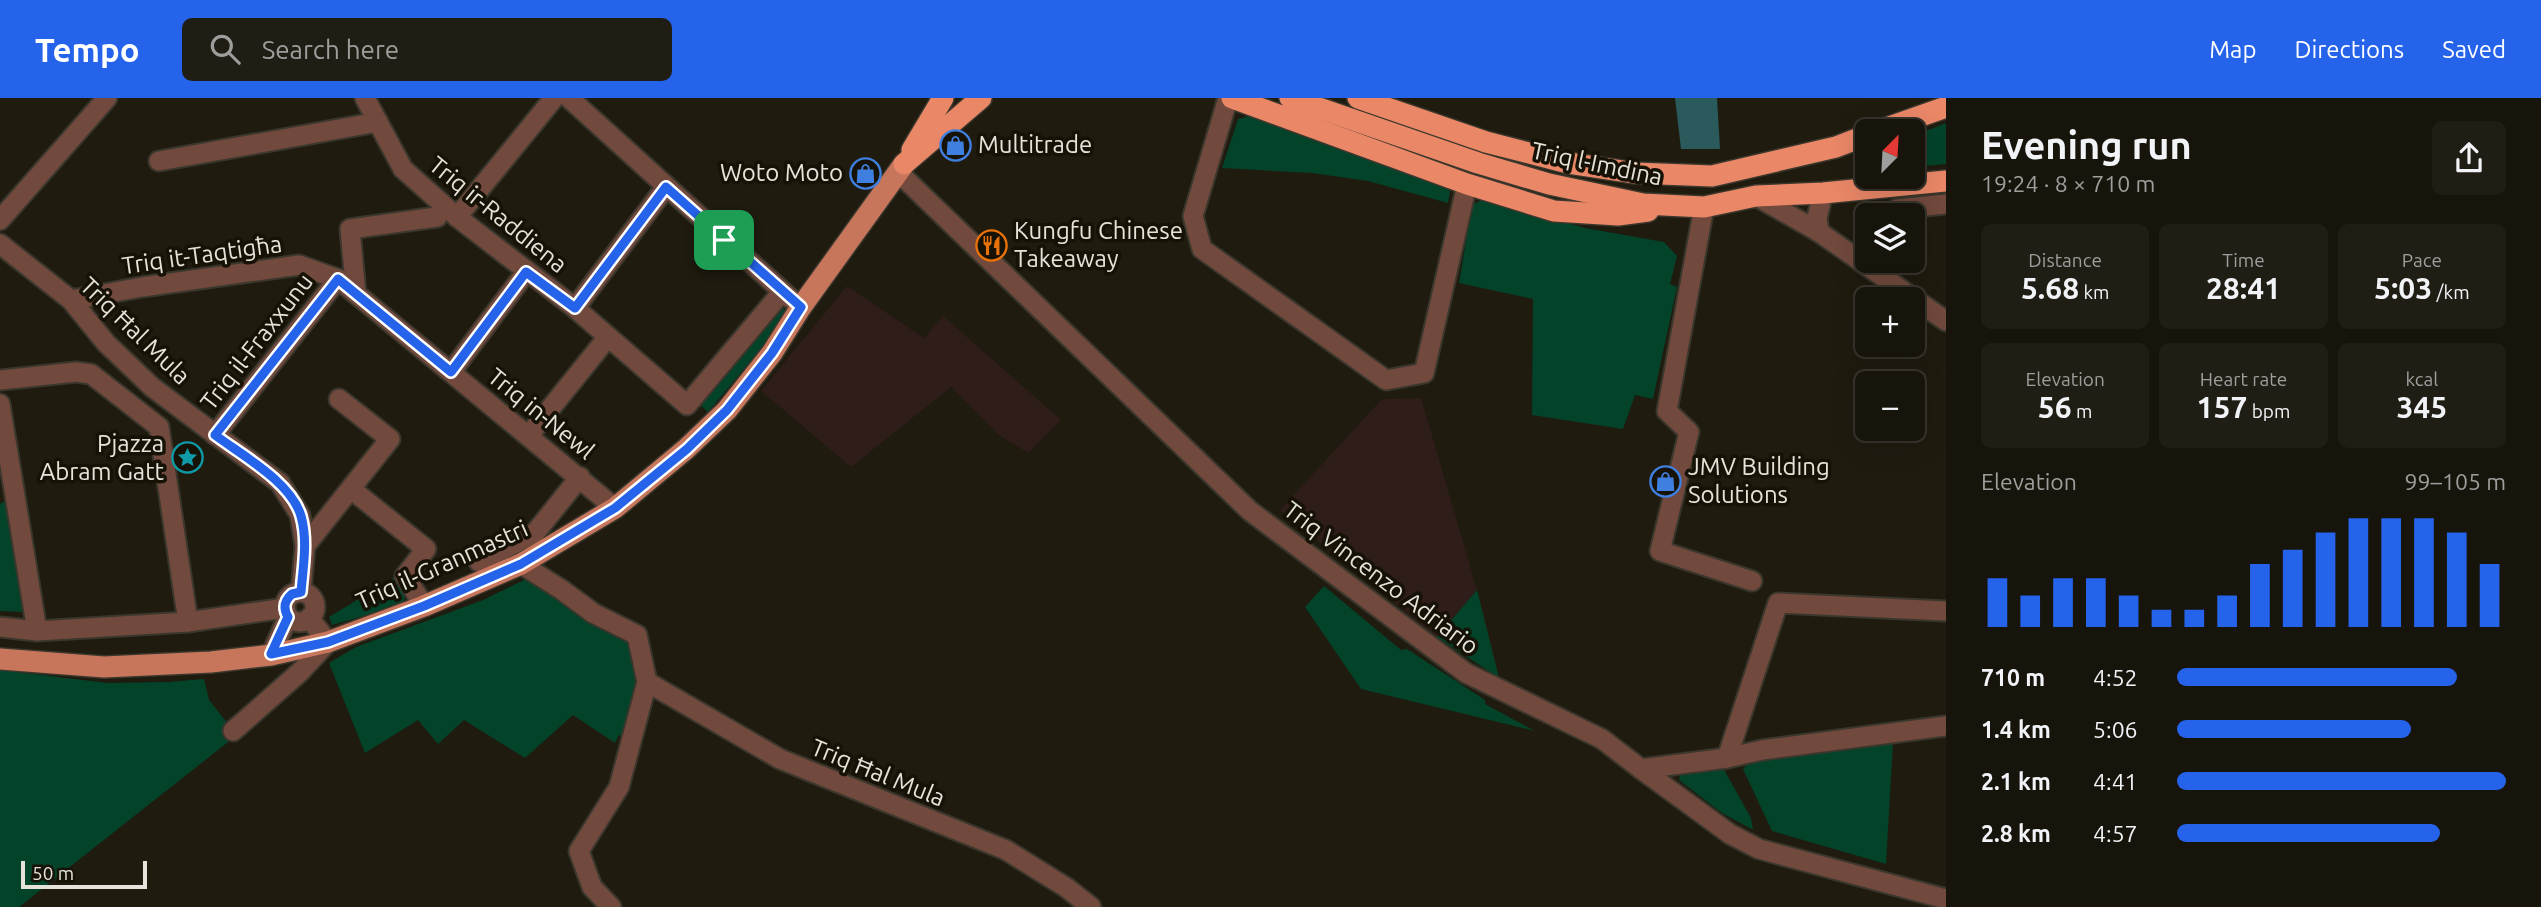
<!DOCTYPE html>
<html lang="en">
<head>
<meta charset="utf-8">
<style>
  body { margin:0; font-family:Ubuntu,sans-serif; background:#201d14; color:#f1f3f6; height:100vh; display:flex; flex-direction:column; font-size:26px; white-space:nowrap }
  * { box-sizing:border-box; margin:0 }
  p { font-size:23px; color:#9e9e9d }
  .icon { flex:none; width:38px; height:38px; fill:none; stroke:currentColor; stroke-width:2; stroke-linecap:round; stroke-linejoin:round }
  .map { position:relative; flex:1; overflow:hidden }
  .panel { display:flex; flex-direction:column; background:#17140b; width:595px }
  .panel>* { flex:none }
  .needle { width:46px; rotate:24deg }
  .controls { position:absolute; left:1855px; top:21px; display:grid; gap:14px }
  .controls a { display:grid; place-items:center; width:70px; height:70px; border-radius:10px; background:#17140b; box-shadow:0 7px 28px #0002,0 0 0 2px #36332c; font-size:35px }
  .scale { position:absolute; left:21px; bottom:18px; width:126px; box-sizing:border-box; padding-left:7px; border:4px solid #e6e3db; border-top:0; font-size:19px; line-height:24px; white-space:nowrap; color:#e6e3db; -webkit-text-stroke:5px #161206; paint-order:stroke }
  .pin { position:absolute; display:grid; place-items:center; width:60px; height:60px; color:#fff; margin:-30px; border-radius:14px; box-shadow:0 4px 10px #0006 }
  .round { display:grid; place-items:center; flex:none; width:74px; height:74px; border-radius:10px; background:#201d14 }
  .summary { display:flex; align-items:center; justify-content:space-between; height:119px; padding:0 35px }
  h1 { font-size:38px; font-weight:700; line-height:52px }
  .figures { display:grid; grid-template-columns:repeat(3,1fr); gap:10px; height:119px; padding:7px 35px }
  .figures div { display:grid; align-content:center; border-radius:10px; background:#201d14; text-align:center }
  .figures b { font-size:30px; font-weight:700 }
  .figures small { font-size:19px; font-weight:400 }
  .figures p { font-size:19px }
  .chart { height:196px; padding:14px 35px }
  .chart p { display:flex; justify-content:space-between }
  .chart svg { width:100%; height:126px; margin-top:7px; stroke:#2563eb; stroke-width:6 }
  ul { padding:0 35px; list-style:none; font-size:23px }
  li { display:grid; grid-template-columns:112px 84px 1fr; align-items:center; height:52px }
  li i { height:18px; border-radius:9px; background:#2563eb }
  header { display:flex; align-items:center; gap:42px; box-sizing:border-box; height:98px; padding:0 35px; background:#2563eb; color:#fff }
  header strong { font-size:33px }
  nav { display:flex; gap:38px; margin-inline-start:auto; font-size:24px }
  .search { width:490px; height:63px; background:#201d14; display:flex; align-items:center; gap:18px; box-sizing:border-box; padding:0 24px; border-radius:10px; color:#9e9e9d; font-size:26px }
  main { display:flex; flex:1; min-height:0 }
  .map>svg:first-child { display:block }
  .industrial { fill:#2f1d19 }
  .green { fill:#03432a }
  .water { fill:#2a5a5b }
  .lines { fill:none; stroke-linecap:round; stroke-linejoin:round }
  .minor-casing { stroke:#3b372c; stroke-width:23 }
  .major-casing { stroke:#3b372c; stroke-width:24 }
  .highway-casing { stroke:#3b372c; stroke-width:24 }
  .minor { stroke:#71493d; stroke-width:19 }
  .major { stroke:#c7765c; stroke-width:21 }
  .highway { stroke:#e98767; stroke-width:21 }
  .route-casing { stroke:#fff; stroke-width:14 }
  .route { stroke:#2563eb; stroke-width:9 }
  .labels { text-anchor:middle; stroke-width:7; stroke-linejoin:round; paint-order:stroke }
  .poi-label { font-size:24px; fill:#e6e3db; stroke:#161206; text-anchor:start }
  .street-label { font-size:24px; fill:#e6e3db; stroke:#161206 }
</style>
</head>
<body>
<header>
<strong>Tempo</strong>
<div class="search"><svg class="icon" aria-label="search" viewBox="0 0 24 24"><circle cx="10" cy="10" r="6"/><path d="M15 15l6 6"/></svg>Search here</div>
<nav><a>Map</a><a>Directions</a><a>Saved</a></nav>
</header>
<main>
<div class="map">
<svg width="1946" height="809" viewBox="0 0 1946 809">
  <rect width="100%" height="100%" fill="#1f1b0f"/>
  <!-- industrial -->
  <g class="industrial">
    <polygon points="847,188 924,240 943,218 1061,322 1028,355 998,336 951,289 851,369 761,293"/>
    <polygon points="1421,300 1477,492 1437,539 1280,412 1382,301"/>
  </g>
  <!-- green -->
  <g class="green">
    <polygon points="1249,18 1445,85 1450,94 1448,105 1368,83 1312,75 1222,70 1238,21"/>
    <polygon points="1946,25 1946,66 1913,69 1913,38"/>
    <polygon points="1484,101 1585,130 1664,144 1677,158 1670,186 1677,189 1653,301 1635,297 1623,331 1532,317 1533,201 1459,185 1472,107"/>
    <polygon points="781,210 787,212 787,219 708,314 699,306 777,217 777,212"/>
    <polygon points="8,401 24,514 0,513 0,406"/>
    <polygon points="395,477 405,501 401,507 332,527 329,519 362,499 372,508"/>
    <polygon points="526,481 561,495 624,536 633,546 639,585 629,641 619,637 615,645 573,617 525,660 464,622 438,646 418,622 365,655 329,565 356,549 483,502"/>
    <polygon points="1324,488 1401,552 1407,551 1485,602 1485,606 1535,633 1361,591 1305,509"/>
    <polygon points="1477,492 1499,580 1437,539"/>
    <polygon points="0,572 108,585 168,584 204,581 209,602 237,637 19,809 0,809"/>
    <polygon points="1893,644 1886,766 1772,733 1743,671 1751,662"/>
    <polygon points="1722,668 1751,720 1753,732 1722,715 1679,682 1681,673"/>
  </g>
  <!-- water -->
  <polygon class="water" points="1675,0 1717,0 1720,51 1681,51"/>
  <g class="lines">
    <defs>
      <g id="minor">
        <polyline points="365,0 403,71 457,119 575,210 687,307 782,194"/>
        <polyline points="569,0 791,201"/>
        <polyline points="1228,0 1193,118 1202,151 1386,282 1424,275 1467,86"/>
        <polyline points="159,63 378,24"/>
        <polyline points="899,75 1250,413 1466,575 1602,641 1641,671 1727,660 1762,652 1946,628"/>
        <polyline points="1756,98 1819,134 1946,223"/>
        <polyline points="1704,109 1667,313 1689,334 1660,453 1752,483"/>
        <polyline points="1893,117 1897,111 1946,106"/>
        <polyline points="457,119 554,0"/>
        <polyline points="0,122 107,0"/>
        <polyline points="1819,134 1817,120 1823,95"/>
        <polyline points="0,146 71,202 106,245 152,289 280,385 300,417 305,448 301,494"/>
        <polyline points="356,196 350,131 437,119"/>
        <polyline points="71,202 142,189 299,167 338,181 615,410"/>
        <polyline points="575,210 666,89"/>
        <polyline points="451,274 526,174"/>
        <polyline points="0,282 76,274 91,276 159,329 188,524"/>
        <polyline points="0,306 37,533"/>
        <polyline points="215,337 338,181"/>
        <polyline points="529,337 608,239"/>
        <polyline points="351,391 426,451 405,478 424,508"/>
        <polyline points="305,448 390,341 339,301"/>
        <polyline points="479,464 535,435 580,379"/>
        <polyline points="521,466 562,492 593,515 637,537 647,584 619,689 579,753 592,789 611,809"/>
        <circle cx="300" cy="509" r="15"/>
        <polyline points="0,529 37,533 188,524 285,510"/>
        <polyline points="271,557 288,519"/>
        <polyline points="647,584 780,661 1006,752 1067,790 1091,809"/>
        <polyline points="233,633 300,574 328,544 309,520"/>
        <polyline points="1727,660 1778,505 1946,513"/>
        <polyline points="1641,671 1730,736 1759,751 1946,801"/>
      </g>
      <polyline id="major" points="0,561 104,569 211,564 271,557 328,544 424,508 521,466 615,410 686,351 727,312 772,255 801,209 904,66"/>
      <g id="highway">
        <polyline points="1232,0 1467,86 1554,113 1618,117 1648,113"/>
        <polyline points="1290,0 1478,65 1549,86 1643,106 1704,109 1756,98 1823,95 1946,83"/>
        <polyline points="1358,0 1486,44 1568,65 1635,75 1712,78 1836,49 1867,37"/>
        <polyline points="1878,33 1946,9"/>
        <polyline points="912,52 943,0"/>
        <polyline points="904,66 981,0"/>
      </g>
    </defs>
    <!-- minor casing -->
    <use href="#minor" class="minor-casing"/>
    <!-- major casing -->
    <use href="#major" class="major-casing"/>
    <!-- highway casing -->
    <use href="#highway" class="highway-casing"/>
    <!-- minor -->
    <use href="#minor" class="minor"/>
    <!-- major -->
    <use href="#major" class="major"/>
    <!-- highway -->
    <use href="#highway" class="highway"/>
  </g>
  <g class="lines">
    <defs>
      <path id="route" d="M 666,89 L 801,209 L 772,255 L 727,312 L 687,351 L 615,410 L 521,466 L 424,508 L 328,544 L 271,556 L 288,519 C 283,510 284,503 292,496 L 301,494 C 303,469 308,443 301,418 C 291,384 243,358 215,337 L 338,181 L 451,274 L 526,174 L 575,210 Z"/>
    </defs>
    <!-- route casing -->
    <use href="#route" class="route-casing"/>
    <!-- route -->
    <use href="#route" class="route"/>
  </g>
  <!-- icons -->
  <defs>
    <symbol id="shop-ring" viewBox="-11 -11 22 22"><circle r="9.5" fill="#161206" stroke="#3f7fe0" stroke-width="1.5"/><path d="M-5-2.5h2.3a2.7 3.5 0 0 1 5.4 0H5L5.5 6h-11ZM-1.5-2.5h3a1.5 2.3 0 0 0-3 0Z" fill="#3f7fe0"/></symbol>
    <symbol id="restaurant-ring" viewBox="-11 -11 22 22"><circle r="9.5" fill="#161206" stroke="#e8710a" stroke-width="1.5"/><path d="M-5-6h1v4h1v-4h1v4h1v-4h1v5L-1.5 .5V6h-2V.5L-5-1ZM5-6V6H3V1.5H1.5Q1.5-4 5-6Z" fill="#e8710a"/></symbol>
    <symbol id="sight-ring" viewBox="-11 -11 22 22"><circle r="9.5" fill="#161206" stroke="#0f9aa8" stroke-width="1.5"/><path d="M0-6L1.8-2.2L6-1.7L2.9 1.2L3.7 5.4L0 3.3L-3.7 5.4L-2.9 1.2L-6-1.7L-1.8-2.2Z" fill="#0f9aa8"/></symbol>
  </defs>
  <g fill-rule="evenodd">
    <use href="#shop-ring" x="938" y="30" width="35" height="35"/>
    <use href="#shop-ring" x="848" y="58" width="35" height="35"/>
    <use href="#restaurant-ring" x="974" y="130" width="35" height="35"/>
    <use href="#sight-ring" x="170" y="342" width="35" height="35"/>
    <use href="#shop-ring" x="1648" y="366" width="35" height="35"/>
  </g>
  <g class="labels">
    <!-- poi labels -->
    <g class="poi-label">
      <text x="978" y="55">Multitrade</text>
      <text x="843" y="83" text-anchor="end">Woto Moto</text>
      <text x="1014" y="141">Kungfu Chinese<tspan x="1014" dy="28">Takeaway</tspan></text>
      <text x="164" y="354" text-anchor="end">Pjazza<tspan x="164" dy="28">Abram Gatt</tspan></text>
      <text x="1688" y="377">JMV Building<tspan x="1688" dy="28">Solutions</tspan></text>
    </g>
    <!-- street labels -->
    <g class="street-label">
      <text transform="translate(1597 66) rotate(12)" y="8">Triq l-Imdina</text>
      <text transform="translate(498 117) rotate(39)" y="8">Triq ir-Raddiena</text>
      <text transform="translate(202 157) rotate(-8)" y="8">Triq it-Taqtigħa</text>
      <text transform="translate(135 233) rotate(44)" y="8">Triq Ħal Mula</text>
      <text transform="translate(257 244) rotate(-52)" y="8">Triq il-Fraxxunu</text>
      <text transform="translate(541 316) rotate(39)" y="8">Triq in-Newl</text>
      <text transform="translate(442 467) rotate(-24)" y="8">Triq il-Granmastri</text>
      <text transform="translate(1381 480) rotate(37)" y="8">Triq Vincenzo Adriario</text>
      <text transform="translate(878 675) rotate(22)" y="8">Triq Ħal Mula</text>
    </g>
  </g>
</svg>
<div class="controls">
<a><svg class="needle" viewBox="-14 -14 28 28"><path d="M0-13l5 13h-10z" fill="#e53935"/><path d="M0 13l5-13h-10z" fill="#9e9e9d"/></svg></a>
<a><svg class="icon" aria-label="layers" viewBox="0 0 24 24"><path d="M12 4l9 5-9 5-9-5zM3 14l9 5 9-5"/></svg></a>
<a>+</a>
<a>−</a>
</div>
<div class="scale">50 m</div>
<div class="pin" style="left:724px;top:142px;background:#1e9e55"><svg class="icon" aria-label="arrive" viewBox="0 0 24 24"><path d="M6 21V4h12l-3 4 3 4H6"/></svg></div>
</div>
<section class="panel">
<div class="summary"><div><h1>Evening run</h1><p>19:24 · 8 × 710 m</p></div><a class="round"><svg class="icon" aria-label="share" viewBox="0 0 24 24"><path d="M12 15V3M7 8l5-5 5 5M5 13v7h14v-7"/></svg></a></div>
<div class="figures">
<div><p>Distance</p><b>5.68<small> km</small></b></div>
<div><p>Time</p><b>28:41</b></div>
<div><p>Pace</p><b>5:03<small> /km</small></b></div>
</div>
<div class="figures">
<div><p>Elevation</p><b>56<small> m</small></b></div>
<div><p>Heart rate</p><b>157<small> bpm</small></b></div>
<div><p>kcal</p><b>345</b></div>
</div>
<div class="chart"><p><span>Elevation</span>99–105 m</p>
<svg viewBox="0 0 160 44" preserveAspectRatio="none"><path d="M5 44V27M15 44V33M25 44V27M35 44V27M45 44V33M55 44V38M65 44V38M75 44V33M85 44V22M95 44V17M105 44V11M115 44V6M125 44V6M135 44V6M145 44V11M155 44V22"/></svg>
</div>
<ul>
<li><b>710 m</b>4:52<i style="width:85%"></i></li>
<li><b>1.4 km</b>5:06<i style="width:71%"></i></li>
<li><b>2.1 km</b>4:41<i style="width:100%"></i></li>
<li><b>2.8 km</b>4:57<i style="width:80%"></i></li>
</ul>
</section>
</main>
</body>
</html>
